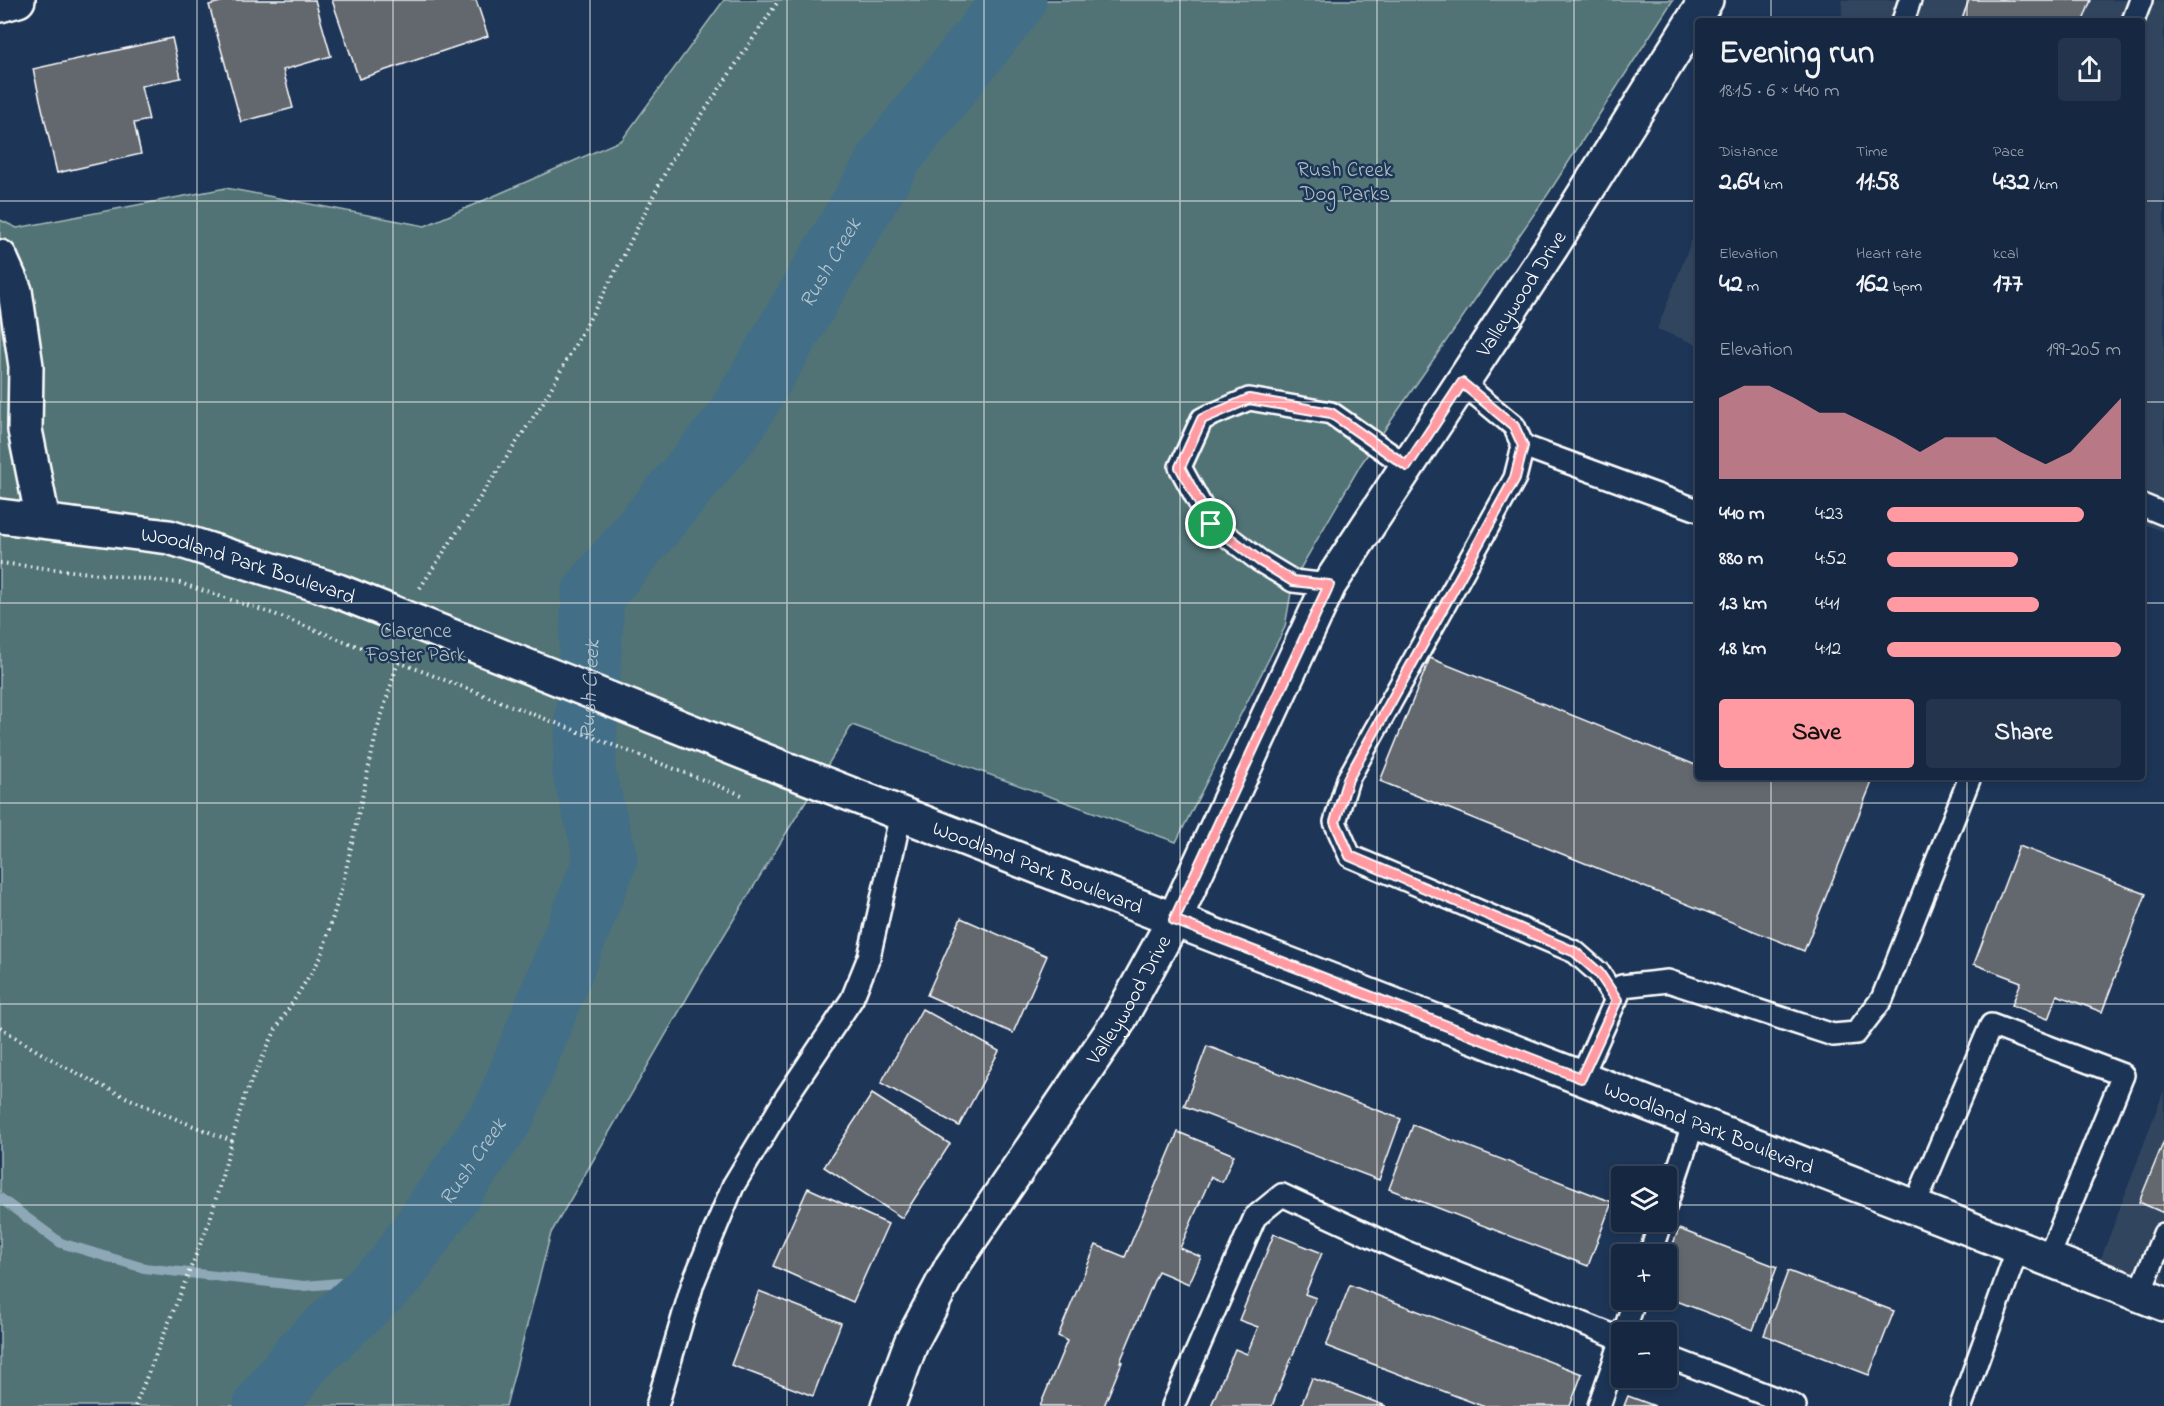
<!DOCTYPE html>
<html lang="en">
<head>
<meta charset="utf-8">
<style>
  body { margin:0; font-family:"Indie Flower",sans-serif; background:#23344c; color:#f1f3f6; height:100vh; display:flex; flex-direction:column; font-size:22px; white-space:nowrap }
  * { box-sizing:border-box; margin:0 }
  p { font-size:20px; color:#9ea6b1 }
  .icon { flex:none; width:33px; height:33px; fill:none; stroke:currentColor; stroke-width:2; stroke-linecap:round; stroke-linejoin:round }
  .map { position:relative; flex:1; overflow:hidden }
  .side { position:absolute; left:1695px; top:18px; width:450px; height:762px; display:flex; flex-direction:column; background:#162841; border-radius:6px; box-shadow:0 3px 9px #0003,0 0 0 2px #35445a }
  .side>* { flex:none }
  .fabs { position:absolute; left:1611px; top:1166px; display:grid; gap:12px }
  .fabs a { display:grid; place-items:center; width:66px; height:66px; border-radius:6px; background:#162841; box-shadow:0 3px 9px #0003,0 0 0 2px #35445a; font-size:30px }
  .pin { position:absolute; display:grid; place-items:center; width:51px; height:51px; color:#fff; margin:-26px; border:3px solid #fff; border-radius:50%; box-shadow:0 2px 6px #0007 }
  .round { display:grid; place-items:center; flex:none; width:63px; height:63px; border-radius:6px; background:#23344c }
  .head { display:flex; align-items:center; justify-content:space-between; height:102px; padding:0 24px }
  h1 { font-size:33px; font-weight:700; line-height:45px }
  .stats { display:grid; grid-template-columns:repeat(3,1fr); gap:9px; height:102px; padding:6px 24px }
  .stats div { display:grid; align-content:center }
  .stats b { font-size:26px; font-weight:700 }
  .stats small { font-size:16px; font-weight:400 }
  .stats p { font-size:16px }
  .chart { height:168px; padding:12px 24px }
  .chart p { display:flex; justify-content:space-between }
  .chart svg { width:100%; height:108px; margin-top:6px; fill:#ff9aa2; opacity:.7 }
  .primary-button { display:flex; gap:12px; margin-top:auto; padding:12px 24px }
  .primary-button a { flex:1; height:69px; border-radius:6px; background:#ff9aa2; color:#111; font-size:24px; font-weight:700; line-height:69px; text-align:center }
  .primary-button a+a { background:#23344c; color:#f1f3f6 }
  ul { padding:0 24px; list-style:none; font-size:20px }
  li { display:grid; grid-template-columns:96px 72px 1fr; align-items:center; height:45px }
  li i { height:15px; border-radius:8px; background:#ff9aa2 }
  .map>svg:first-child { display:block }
  .built { fill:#32445e }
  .green { fill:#517374; stroke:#a8b9ba; stroke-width:1.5 }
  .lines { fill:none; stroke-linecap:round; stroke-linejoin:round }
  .stream { stroke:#8ea8b7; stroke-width:10 }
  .river { stroke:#426e87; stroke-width:63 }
  .building { fill:#64676e; stroke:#fff; stroke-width:1.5 }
  .service-casing { stroke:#fff; stroke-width:26 }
  .minor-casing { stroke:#fff; stroke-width:38 }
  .tertiary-casing { stroke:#fff; stroke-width:38 }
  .path { stroke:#fff; stroke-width:4; stroke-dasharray:1.5 4.5; stroke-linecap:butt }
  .service { stroke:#1d3557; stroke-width:21 }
  .minor { stroke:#1d3557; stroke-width:33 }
  .tertiary { stroke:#1d3557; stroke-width:33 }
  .route-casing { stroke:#fff; stroke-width:12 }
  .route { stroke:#ff9aa2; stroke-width:8 }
  .grid { fill:none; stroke:#fff; stroke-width:1.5; stroke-opacity:0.55 }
  .labels { text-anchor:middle; stroke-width:5; stroke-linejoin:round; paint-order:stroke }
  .park-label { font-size:21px; fill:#b1c0c0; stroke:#1d3557 }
  .street-label { font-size:21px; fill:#fff; stroke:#1d3557 }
  .water-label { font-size:22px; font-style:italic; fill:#b3c5cf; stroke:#1d3557 }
</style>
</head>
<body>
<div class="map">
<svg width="2164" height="1406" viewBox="0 0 2164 1406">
  <rect width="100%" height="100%" fill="#1d3557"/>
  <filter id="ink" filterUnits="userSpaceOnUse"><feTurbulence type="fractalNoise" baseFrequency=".0167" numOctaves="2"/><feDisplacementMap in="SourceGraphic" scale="12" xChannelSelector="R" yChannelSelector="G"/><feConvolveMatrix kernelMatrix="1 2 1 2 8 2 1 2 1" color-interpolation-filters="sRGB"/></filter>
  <g filter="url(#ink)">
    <!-- built -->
    <g class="built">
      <polygon points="1842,0 2164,0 2164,532 2142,523 2142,21 1842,21"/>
      <polygon points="1698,224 1698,345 1657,329"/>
      <polygon points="2164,1090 2164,1287 2100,1261"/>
    </g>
    <!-- green -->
    <polygon class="green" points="724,0 1673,0 1548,194 1361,464 1293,581 1285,627 1176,842 852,725 706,965 551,1233 506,1406 0,1406 0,220 17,228 226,188 425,226 622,140"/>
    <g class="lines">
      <!-- stream -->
      <polyline class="stream" points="0,1198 61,1243 144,1268 304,1286 386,1279"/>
      <!-- river -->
      <path class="river" id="s1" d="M 265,1406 L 304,1356 L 396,1270 L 504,1114 L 606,859 L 584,773 L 593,594 L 734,424 L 893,153 L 1015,0"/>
    </g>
    <!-- building -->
    <g class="building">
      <polygon points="228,0 315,0 331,56 283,70 293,108 241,122 209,5"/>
      <polygon points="332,0 476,0 488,36 359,79"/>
      <polygon points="1969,0 2091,0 2083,21 1961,21"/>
      <polygon points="172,38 181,78 141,86 149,120 134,123 141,154 57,173 33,69"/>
      <polygon points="1430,658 1698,766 1698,777 1726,777 1731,779 1732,777 1874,777 1804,951 1380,781"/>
      <polygon points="2019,846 2146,894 2102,1012 2057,995 2048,1019 2012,1005 2021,982 1974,964"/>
      <polygon points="961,918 1047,956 1013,1033 927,995"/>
      <polygon points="922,1009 999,1051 959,1126 881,1083"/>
      <polygon points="1207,1046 1401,1119 1379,1180 1184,1106"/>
      <polygon points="872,1094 950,1144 902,1218 824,1167"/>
      <polygon points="1413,1125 1612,1202 1588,1266 1389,1189"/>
      <polygon points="1178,1132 1234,1155 1222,1182 1211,1177 1180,1248 1201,1257 1189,1284 1158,1271 1120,1362 1122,1362 1104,1406 1040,1406 1067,1341 1058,1336 1096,1245 1125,1257"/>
      <polygon points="2164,1141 2164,1213 2139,1202"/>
      <polygon points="808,1188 888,1224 853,1302 773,1266"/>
      <polygon points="1679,1229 1777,1267 1753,1330 1666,1297 1666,1261"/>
      <polygon points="1274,1234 1322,1253 1305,1294 1316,1298 1272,1406 1211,1406 1235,1349 1247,1354 1258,1327 1239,1320"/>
      <polygon points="1788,1271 1894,1311 1869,1375 1764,1335"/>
      <polygon points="1350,1285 1582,1374 1570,1406 1482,1406 1326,1346"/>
      <polygon points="759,1291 841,1323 813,1396 731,1365"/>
      <polygon points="1312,1378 1386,1406 1301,1406"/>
      <polygon points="1628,1396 1655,1406 1624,1406"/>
    </g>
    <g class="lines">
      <defs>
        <g id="service">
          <polyline points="1903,21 1910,0"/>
          <polyline points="2133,21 2141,0"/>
          <polyline points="1462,383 1514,426 1523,446 1515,478 1348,779 1335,822 1350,856 1575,952 1599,973 1616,1000"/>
          <polyline points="1523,446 1698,510"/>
          <polyline points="2142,505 2164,514"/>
          <polyline points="1329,585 1293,581 1260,561 1211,524 1180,467 1202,419 1249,399 1331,413 1407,466"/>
          <polyline points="1581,1078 1622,986 1668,981 1833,1035 1856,1033 1882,999 1970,777"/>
          <polyline points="1666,1205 1694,1122"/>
          <polyline points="1914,1207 1991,1025 2123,1075 2048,1259"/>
          <polyline points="1650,1254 1661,1221"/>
          <polyline points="2139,1295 2164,1234"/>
          <polyline points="1624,1332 1635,1299"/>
          <polyline points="1666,1356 1795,1406"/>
          <polyline points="657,1406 693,1283 733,1186 787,1096 852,999 869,957 901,814"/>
          <polyline points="1173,1406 1255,1217 1282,1195 1401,1250 1622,1339"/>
          <polyline points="1599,1406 1622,1339"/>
          <polyline points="1961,1406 2018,1248"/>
        </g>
        <g id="minor">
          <polyline points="0,5 18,0"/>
          <polyline points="0,257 15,291 26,366 25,430 43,520"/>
          <path id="s2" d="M 888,1406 L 911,1343 L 952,1266 L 1118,1022 L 1174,920 L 1329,585 L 1552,246 L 1706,0"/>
        </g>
        <g id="tertiary">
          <path id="s3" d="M 0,516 L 169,537 L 338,591 L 778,766 L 2164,1304"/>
        </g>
      </defs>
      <!-- service casing -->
      <use href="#service" class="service-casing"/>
      <!-- minor casing -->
      <use href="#minor" class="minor-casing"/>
      <!-- tertiary casing -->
      <use href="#tertiary" class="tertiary-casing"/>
      <!-- path -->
      <g class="path">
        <polyline points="0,563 180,583 274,614 742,795"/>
        <polyline points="420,588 544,401 610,282 671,161 779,0"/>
        <path d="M 0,1027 C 71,1076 151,1110 232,1141"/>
        <polyline points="135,1406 210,1220 244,1097 276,1029 321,957 343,883 377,730 401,652"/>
      </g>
      <!-- service -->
      <use href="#service" class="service"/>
      <!-- minor -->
      <use href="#minor" class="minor"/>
      <!-- tertiary -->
      <use href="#tertiary" class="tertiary"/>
    </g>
  </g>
  <g class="lines" filter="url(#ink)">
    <defs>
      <polygon id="route" points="1462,383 1514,426 1523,446 1515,478 1348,779 1335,822 1350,856 1575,952 1599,973 1617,1000 1581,1078 1174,920 1329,585 1293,581 1260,561 1211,524 1180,467 1202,419 1249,399 1331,413 1407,466"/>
    </defs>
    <!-- route casing -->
    <use href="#route" class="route-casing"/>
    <!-- route -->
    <use href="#route" class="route"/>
  </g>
  <!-- grid -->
  <path class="grid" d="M 197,0 L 197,1406M 393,0 L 393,1406M 590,0 L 590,1406M 787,0 L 787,1406M 984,0 L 984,1406M 1180,0 L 1180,1406M 1377,0 L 1377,1406M 1574,0 L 1574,1406M 1771,0 L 1771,21M 1967,0 L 1967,21M 0,201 L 1698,201M 2142,201 L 2164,201M 0,402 L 1698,402M 2142,402 L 2164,402M 0,603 L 1698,603M 2142,603 L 2164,603M 1771,777 L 1771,1406M 1967,777 L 1967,1406M 0,803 L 2164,803M 0,1004 L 2164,1004M 0,1205 L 1622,1205M 1666,1205 L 2164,1205"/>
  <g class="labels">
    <!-- park labels -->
    <g class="park-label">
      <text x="1345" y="176">Rush Creek<tspan x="1345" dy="24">Dog Parks</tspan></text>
      <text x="416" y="637">Clarence<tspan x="416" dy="24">Foster Park</tspan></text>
    </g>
    <!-- street labels -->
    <g class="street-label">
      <text dy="7" stroke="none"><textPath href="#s2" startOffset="1284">Valleywood Drive</textPath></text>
      <text dy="7" stroke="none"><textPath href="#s3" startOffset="254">Woodland Park Boulevard</textPath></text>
      <text dy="7" stroke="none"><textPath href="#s3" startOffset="1100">Woodland Park Boulevard</textPath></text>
      <text dy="7" stroke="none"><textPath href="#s2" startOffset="474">Valleywood Drive</textPath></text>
      <text dy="7" stroke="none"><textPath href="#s3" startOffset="1820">Woodland Park Boulevard</textPath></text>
    </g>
    <!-- water labels -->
    <g class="water-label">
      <text dy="8" stroke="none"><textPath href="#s1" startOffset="1330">Rush Creek</textPath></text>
      <text dy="8" stroke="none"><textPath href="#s1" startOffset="826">Rush Creek</textPath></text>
      <text dy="8" stroke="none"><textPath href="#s1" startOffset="322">Rush Creek</textPath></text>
    </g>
  </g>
</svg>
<div class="fabs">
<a><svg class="icon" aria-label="layers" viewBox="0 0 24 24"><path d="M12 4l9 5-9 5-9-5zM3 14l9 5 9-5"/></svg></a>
<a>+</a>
<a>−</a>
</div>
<div class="pin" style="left:1211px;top:524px;background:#1e9e55"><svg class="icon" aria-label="arrive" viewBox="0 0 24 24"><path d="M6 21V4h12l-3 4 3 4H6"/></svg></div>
<section class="side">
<div class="head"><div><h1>Evening run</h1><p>18:15 · 6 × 440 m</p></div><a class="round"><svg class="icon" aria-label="share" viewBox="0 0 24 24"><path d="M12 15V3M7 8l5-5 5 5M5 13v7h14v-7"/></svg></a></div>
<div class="stats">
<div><p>Distance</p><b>2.64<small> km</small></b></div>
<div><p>Time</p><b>11:58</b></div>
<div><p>Pace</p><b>4:32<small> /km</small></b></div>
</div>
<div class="stats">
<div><p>Elevation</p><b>42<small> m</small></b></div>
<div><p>Heart rate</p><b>162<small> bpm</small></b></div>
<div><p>kcal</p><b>177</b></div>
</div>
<div class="chart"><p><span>Elevation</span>199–205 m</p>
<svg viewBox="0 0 160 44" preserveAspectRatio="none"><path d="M0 44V11L10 6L20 6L30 11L40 17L50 17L60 22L70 27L80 33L90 27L100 27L110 27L120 33L130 38L140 33L150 22L160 11V44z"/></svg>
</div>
<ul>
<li><b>440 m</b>4:23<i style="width:84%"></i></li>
<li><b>880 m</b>4:52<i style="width:56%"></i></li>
<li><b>1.3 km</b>4:41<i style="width:65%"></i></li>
<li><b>1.8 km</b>4:12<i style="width:100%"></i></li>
</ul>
<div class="primary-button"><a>Save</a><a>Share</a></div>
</section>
</div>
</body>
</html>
